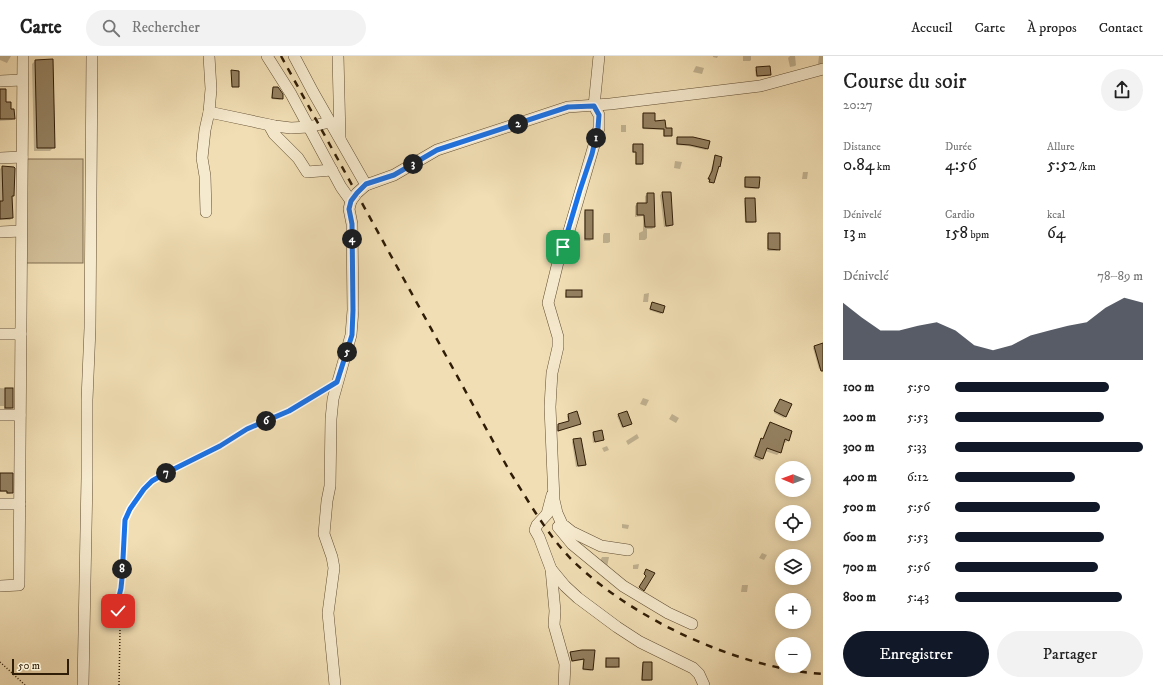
<!DOCTYPE html>
<html lang="fr">
<head>
<meta charset="utf-8">
<style>
  body { margin:0; font-family:"IM FELL DW Pica",serif; background:#f2f2f2; color:#222; height:100vh; display:flex; flex-direction:column; font-size:15px; white-space:nowrap }
  * { box-sizing:border-box; margin:0 }
  p { font-size:13px; color:#767676 }
  .icon { flex:none; width:22px; height:22px; fill:none; stroke:currentColor; stroke-width:2; stroke-linecap:round; stroke-linejoin:round }
  .map { position:relative; flex:1; overflow:hidden }
  .sheet { display:flex; flex-direction:column; background:#fff; width:340px }
  .sheet>* { flex:none }
  .needle { width:26px; rotate:271deg }
  .fabs { position:absolute; left:775px; top:405px; display:grid; gap:8px }
  .fabs a { display:grid; place-items:center; width:36px; height:36px; border-radius:50%; background:#fff; box-shadow:0 2px 10px #0003; font-size:20px }
  .scale { position:absolute; left:12px; bottom:10px; width:57px; box-sizing:border-box; padding-left:4px; border:2px solid #301d07; border-top:0; font-size:11px; line-height:14px; white-space:nowrap; color:#301d07; -webkit-text-stroke:3px #f6eace; paint-order:stroke }
  .pin { position:absolute; display:grid; place-items:center; width:34px; height:34px; color:#fff; margin:-17px; border-radius:8px; box-shadow:0 2px 6px #0006 }
  .km { position:absolute; width:20px; height:20px; margin:-10px; border-radius:50%; background:#222; color:#fff; font-size:11px; line-height:20px; text-align:center }
  .round { display:grid; place-items:center; flex:none; width:42px; height:42px; border-radius:21px; background:#f2f2f2 }
  .headline { display:flex; align-items:center; justify-content:space-between; height:68px; padding:0 20px }
  h1 { font-size:22px; font-weight:600; line-height:30px }
  .figures { display:grid; grid-template-columns:repeat(3,1fr); gap:6px; height:68px; padding:4px 20px }
  .figures div { display:grid; align-content:center }
  .figures b { font-size:17px; font-weight:600 }
  .figures small { font-size:11px; font-weight:400 }
  .figures p { font-size:11px }
  .chart { height:112px; padding:8px 20px }
  .chart p { display:flex; justify-content:space-between }
  .chart svg { width:100%; height:72px; margin-top:4px; fill:#111827; opacity:.7 }
  .button { display:flex; gap:8px; margin-top:auto; padding:8px 20px }
  .button a { flex:1; height:46px; border-radius:24px; background:#111827; color:#fff; font-size:16px; font-weight:600; line-height:46px; text-align:center }
  .button a+a { background:#f2f2f2; color:#222 }
  ul { padding:0 20px; list-style:none; font-size:13px }
  li { display:grid; grid-template-columns:64px 48px 1fr; align-items:center; height:30px }
  li i { height:10px; border-radius:5px; background:#111827 }
  header { display:flex; align-items:center; gap:24px; box-sizing:border-box; height:56px; padding:0 20px; background:#fff; border-bottom:1px solid #e0e0e0 }
  header strong { font-size:19px }
  nav { display:flex; gap:22px; margin-inline-start:auto; font-size:14px }
  .search { width:280px; height:36px; background:#f2f2f2; display:flex; align-items:center; gap:10px; box-sizing:border-box; padding:0 14px; border-radius:22px; color:#767676; font-size:15px }
  main { display:flex; flex:1; min-height:0 }
  .map>svg:first-child { display:block }
  .green { fill:#d0bd97; stroke:#806d4f }
  .shadow { fill:#0003 }
  .building { fill:#948161; stroke:#301d07 }
  .lines { fill:none; stroke-linecap:round; stroke-linejoin:round }
  .minor-casing { stroke:#604d32; stroke-width:12 }
  .path { stroke:#301d07; stroke-width:1.5; stroke-dasharray:1 2; stroke-linecap:butt }
  .minor { stroke:#f6eace; stroke-width:11 }
  .rail { stroke:#301d07; stroke-width:2.5; stroke-dasharray:7 7; stroke-linecap:butt }
  .route-casing { stroke:#fff; stroke-width:8 }
  .route { stroke:#1a73e8; stroke-width:5 }
</style>
</head>
<body>
<header>
<strong>Carte</strong>
<div class="search"><svg class="icon" aria-label="search" viewBox="0 0 24 24"><circle cx="10" cy="10" r="6"/><path d="M15 15l6 6"/></svg>Rechercher</div>
<nav><a>Accueil</a><a>Carte</a><a>À propos</a><a>Contact</a></nav>
</header>
<main>
<div class="map">
<svg width="823" height="629" viewBox="0 0 823 629">
  <rect width="100%" height="100%" fill="#f1deb4"/>
  <filter id="stains"><feTurbulence type="fractalNoise" baseFrequency=".005" numOctaves="4"/><feColorMatrix values="0 0 0 0 .2 0 0 0 0 .09 0 0 0 0 .02 0 0 0 .5 -.17"/></filter>
  <radialGradient id="worn" r=".72"><stop offset=".6" stop-color="#630" stop-opacity="0"/><stop offset="1" stop-color="#630" stop-opacity=".3"/></radialGradient>
  <!-- green -->
  <rect class="green" x="24" y="103" width="59" height="104"/>
  <!-- shadow -->
  <g class="shadow">
    <polygon points="0,0 11,0 7,7 0,4"/>
    <polygon points="713,0 718,0 717,2 713,1"/>
    <polygon points="743,0 751,0 751,4 750,5 743,5"/>
    <polygon points="790,0 795,0 796,9 795,10 790,11 788,2"/>
    <polygon points="819,0 823,0 823,8 818,8"/>
    <polygon points="36,4 54,91 50,95 34,95 32,8"/>
    <polygon points="696,10 704,12 702,18 693,16"/>
    <polygon points="757,12 770,18 768,20 756,21 755,14"/>
    <polygon points="273,32 282,42 280,44 271,43 272,33"/>
    <polygon points="0,34 5,47 14,62 12,64 0,65"/>
    <polygon points="643,58 665,73 671,80 663,81 663,74 642,73 642,60"/>
    <rect x="621" y="69" width="5" height="7"/>
    <polygon points="678,82 707,92 706,94 688,90 676,89 676,83"/>
    <polygon points="633,89 642,108 641,109 635,109 635,97 632,97 632,90"/>
    <polygon points="715,100 713,126 712,127 709,127 709,124 708,124"/>
    <polygon points="675,105 682,106 680,113 674,112"/>
    <polygon points="2,111 13,140 12,141 12,162 10,164 0,164 0,113"/>
    <polygon points="803,116 808,116 807,123 802,123"/>
    <polygon points="746,122 759,131 757,133 744,132 744,123"/>
    <polygon points="662,137 672,168 669,171 664,171 660,139"/>
    <polygon points="648,138 654,171 652,173 647,173 647,182 645,184 639,184 639,177 643,175 643,160 635,161 635,150 637,148 645,148 645,140"/>
    <polygon points="746,143 755,165 753,167 745,167 744,145"/>
    <polygon points="585,155 592,155 592,183 590,185 584,185 584,156"/>
    <polygon points="604,177 610,177 610,186 608,187 603,187 603,179"/>
    <polygon points="768,178 779,193 777,195 767,195 767,180"/>
    <polygon points="567,235 581,241 580,242 565,242 565,237"/>
    <polygon points="649,237 648,246 643,246 644,238"/>
    <polygon points="653,247 662,256 661,258 649,254"/>
    <polygon points="814,291 823,293 823,312 819,313 813,292"/>
    <polygon points="0,332 12,333 12,351 11,353 4,353 4,350 0,350"/>
    <polygon points="643,342 649,344 646,350 640,348"/>
    <polygon points="779,345 785,360 784,362 774,357"/>
    <polygon points="576,356 579,368 557,376 557,370 568,366 567,360"/>
    <polygon points="672,358 679,362 676,367 669,363"/>
    <polygon points="619,359 631,368 622,372 617,360"/>
    <polygon points="770,367 788,384 785,387 783,386 780,396 777,399 765,395 763,402 760,405 753,402 759,386 762,384 767,370"/>
    <polygon points="593,377 602,384 593,387 592,378"/>
    <polygon points="637,378 639,382 628,389 626,385"/>
    <polygon points="573,384 585,409 584,410 576,411 572,386"/>
    <polygon points="607,390 609,394 604,396 602,392"/>
    <polygon points="0,418 12,436 10,438 6,438 6,436 0,436"/>
    <polygon points="622,468 629,469 628,473 622,472"/>
    <polygon points="762,497 767,499 764,504 759,502"/>
    <polygon points="602,501 609,501 607,511 600,505"/>
    <polygon points="639,508 638,513 633,513 633,509"/>
    <polygon points="742,529 748,529 747,536 741,536"/>
    <polygon points="801,542 808,543 806,554 804,556 804,544 799,544"/>
    <polygon points="571,597 592,604 592,613 591,615 582,614 583,604 571,606 570,599"/>
    <polygon points="606,603 618,610 616,612 605,612 605,605"/>
    <polygon points="643,607 651,623 650,625 641,625 642,609"/>
  </g>
  <!-- building -->
  <g class="building">
    <polygon points="53,3 55,92 37,92 35,4"/>
    <polygon points="770,10 771,19 757,20 756,11"/>
    <polygon points="231,14 239,15 239,31 232,31"/>
    <polygon points="273,31 278,31 283,38 283,43 272,42"/>
    <polygon points="0,33 6,33 6,46 11,46 11,53 14,53 15,63 0,63"/>
    <polygon points="643,57 655,57 655,65 665,64 666,72 672,72 672,80 664,80 664,73 643,72"/>
    <polygon points="677,81 693,81 710,85 708,93 690,89 677,88"/>
    <polygon points="633,88 643,88 643,108 636,108 636,96 633,96"/>
    <polygon points="715,99 722,101 720,111 719,110 714,127 709,126 710,123 708,123 712,115"/>
    <polygon points="2,110 14,111 15,112 14,140 12,140 13,162 0,163 0,145 3,145"/>
    <polygon points="745,121 760,121 759,132 745,131"/>
    <polygon points="662,136 671,136 673,169 666,170"/>
    <polygon points="647,137 654,137 655,171 645,171 644,159 637,159 637,147 647,147"/>
    <polygon points="745,142 755,142 756,166 746,166"/>
    <rect x="585" y="154" width="8" height="29"/>
    <polygon points="768,177 780,177 780,194 768,193"/>
    <rect x="566" y="234" width="16" height="7"/>
    <polygon points="652,246 665,250 663,257 650,253"/>
    <polygon points="823,287 823,315 821,315 814,290"/>
    <rect x="5" y="332" width="8" height="20"/>
    <polygon points="780,343 792,348 786,361 774,355"/>
    <polygon points="577,355 581,368 558,375 558,368 569,365 568,358"/>
    <polygon points="627,355 632,368 623,371 618,358"/>
    <polygon points="770,366 792,375 789,385 785,383 781,397 767,392 763,403 755,400 761,382 763,383"/>
    <polygon points="602,374 604,384 595,386 593,376"/>
    <polygon points="581,382 586,409 578,410 573,383"/>
    <polygon points="0,417 13,417 13,437 7,437 7,435 0,435"/>
    <polygon points="646,513 655,517 644,535 639,531 646,520 644,518"/>
    <polygon points="582,594 595,594 593,614 583,613 584,603 572,605 570,596"/>
    <rect x="606" y="602" width="13" height="9"/>
    <polygon points="643,606 652,606 652,624 642,624"/>
  </g>
  <g class="lines">
    <defs>
      <g id="minor">
        <polyline points="267,0 291,38 341,131 351,145"/>
        <polyline points="294,0 313,36 366,129"/>
        <polyline points="338,0 340,82"/>
        <polyline points="599,0 594,50 599,59 599,72 569,175 559,202 548,247 558,281 558,291 552,317 551,333 550,351 554,444 557,457 562,468 572,476 601,490 628,494"/>
        <polyline points="0,25 22,24"/>
        <polyline points="209,56 275,70 291,72 308,71 330,66"/>
        <polyline points="269,69 274,78 298,102 307,116 332,114"/>
        <polyline points="0,102 22,101"/>
        <polyline points="206,156 205,120 202,102 205,74 209,56 211,33 209,0"/>
        <polyline points="0,176 21,175"/>
        <polyline points="0,278 21,278"/>
        <polyline points="0,359 20,359"/>
        <polyline points="552,439 547,458 537,469 535,474 539,481 551,513 555,555 554,569 565,608 564,629"/>
        <polyline points="0,448 20,448"/>
        <polyline points="558,471 572,488 623,530 668,557 692,568"/>
        <polyline points="551,513 565,530 578,542 617,571 640,586 693,612 699,618 704,629"/>
        <polyline points="0,530 19,529 23,0"/>
        <polyline points="83,629 87,422 87,344 90,272 92,0"/>
        <polyline points="335,629 328,557 334,512 332,501 324,478 327,445 330,430 331,363 333,343 351,279 353,254 352,168 349,153 351,145 357,137 366,129 394,119 437,94 568,51 610,48 760,30 823,13"/>
      </g>
    </defs>
    <!-- minor casing -->
    <use href="#minor" class="minor-casing"/>
    <!-- path -->
    <g class="path">
      <polyline points="0,606 25,629"/>
      <polyline points="119,629 120,575 117,549 121,532 122,499 125,477 125,464 130,453 136,443 144,433 152,425 220,390 247,373 289,355 325,333"/>
    </g>
    <!-- minor -->
    <use href="#minor" class="minor"/>
    <!-- rail -->
    <path class="rail" d="M 281,0 L 510,416 C 529,446 548,480 573,505 C 634,564 738,612 823,618"/>
  </g>
  <g class="lines">
    <defs>
      <polyline id="route" points="118,555 117,549 121,532 122,522 125,464 130,453 144,433 152,425 164,418 220,390 247,373 289,355 337,326 352,279 353,254 352,168 349,153 351,145 357,137 366,128 394,119 437,94 568,51 594,50 599,59 598,72 592,98 580,134 563,191"/>
    </defs>
    <!-- route casing -->
    <use href="#route" class="route-casing"/>
    <!-- route -->
    <use href="#route" class="route"/>
  </g>
  <rect width="100%" height="100%" filter="url(#stains)"/>
  <rect width="100%" height="100%" fill="url(#worn)"/>
</svg>
<div class="fabs">
<a><svg class="needle" viewBox="-14 -14 28 28"><path d="M0-13l5 13h-10z" fill="#e53935"/><path d="M0 13l5-13h-10z" fill="#767676"/></svg></a>
<a><svg class="icon" aria-label="locate" viewBox="0 0 24 24"><circle cx="12" cy="12" r="6"/><path d="M12 2v4M12 18v4M2 12h4M18 12h4"/></svg></a>
<a><svg class="icon" aria-label="layers" viewBox="0 0 24 24"><path d="M12 4l9 5-9 5-9-5zM3 14l9 5 9-5"/></svg></a>
<a>+</a>
<a>−</a>
</div>
<div class="scale">50 m</div>
<div class="pin" style="left:563px;top:191px;background:#1e9e55"><svg class="icon" aria-label="arrive" viewBox="0 0 24 24"><path d="M6 21V4h12l-3 4 3 4H6"/></svg></div>
<div class="pin" style="left:118px;top:555px;background:#d93025"><svg class="icon" aria-label="check" viewBox="0 0 24 24"><path d="M5 12l5 5 9-10"/></svg></div>
<b class="km" style="left:596px;top:82px">1</b>
<b class="km" style="left:518px;top:68px">2</b>
<b class="km" style="left:413px;top:108px">3</b>
<b class="km" style="left:352px;top:183px">4</b>
<b class="km" style="left:347px;top:296px">5</b>
<b class="km" style="left:266px;top:365px">6</b>
<b class="km" style="left:166px;top:417px">7</b>
<b class="km" style="left:122px;top:513px">8</b>
</div>
<section class="sheet">
<div class="headline"><div><h1>Course du soir</h1><p>20:27</p></div><a class="round"><svg class="icon" aria-label="share" viewBox="0 0 24 24"><path d="M12 15V3M7 8l5-5 5 5M5 13v7h14v-7"/></svg></a></div>
<div class="figures">
<div><p>Distance</p><b>0.84<small> km</small></b></div>
<div><p>Durée</p><b>4:56</b></div>
<div><p>Allure</p><b>5:52<small> /km</small></b></div>
</div>
<div class="figures">
<div><p>Dénivelé</p><b>13<small> m</small></b></div>
<div><p>Cardio</p><b>158<small> bpm</small></b></div>
<div><p>kcal</p><b>64</b></div>
</div>
<div class="chart"><p><span>Dénivelé</span>78–89 m</p>
<svg viewBox="0 0 160 44" preserveAspectRatio="none"><path d="M0 44V9L10 18L20 26L30 26L40 23L50 21L60 26L70 35L80 38L90 35L100 29L110 26L120 23L130 21L140 12L150 6L160 9V44z"/></svg>
</div>
<ul>
<li><b>100 m</b>5:50<i style="width:82%"></i></li>
<li><b>200 m</b>5:53<i style="width:79%"></i></li>
<li><b>300 m</b>5:33<i style="width:100%"></i></li>
<li><b>400 m</b>6:12<i style="width:64%"></i></li>
<li><b>500 m</b>5:56<i style="width:77%"></i></li>
<li><b>600 m</b>5:53<i style="width:79%"></i></li>
<li><b>700 m</b>5:56<i style="width:76%"></i></li>
<li><b>800 m</b>5:43<i style="width:89%"></i></li>
</ul>
<div class="button"><a>Enregistrer</a><a>Partager</a></div>
</section>
</main>
</body>
</html>
